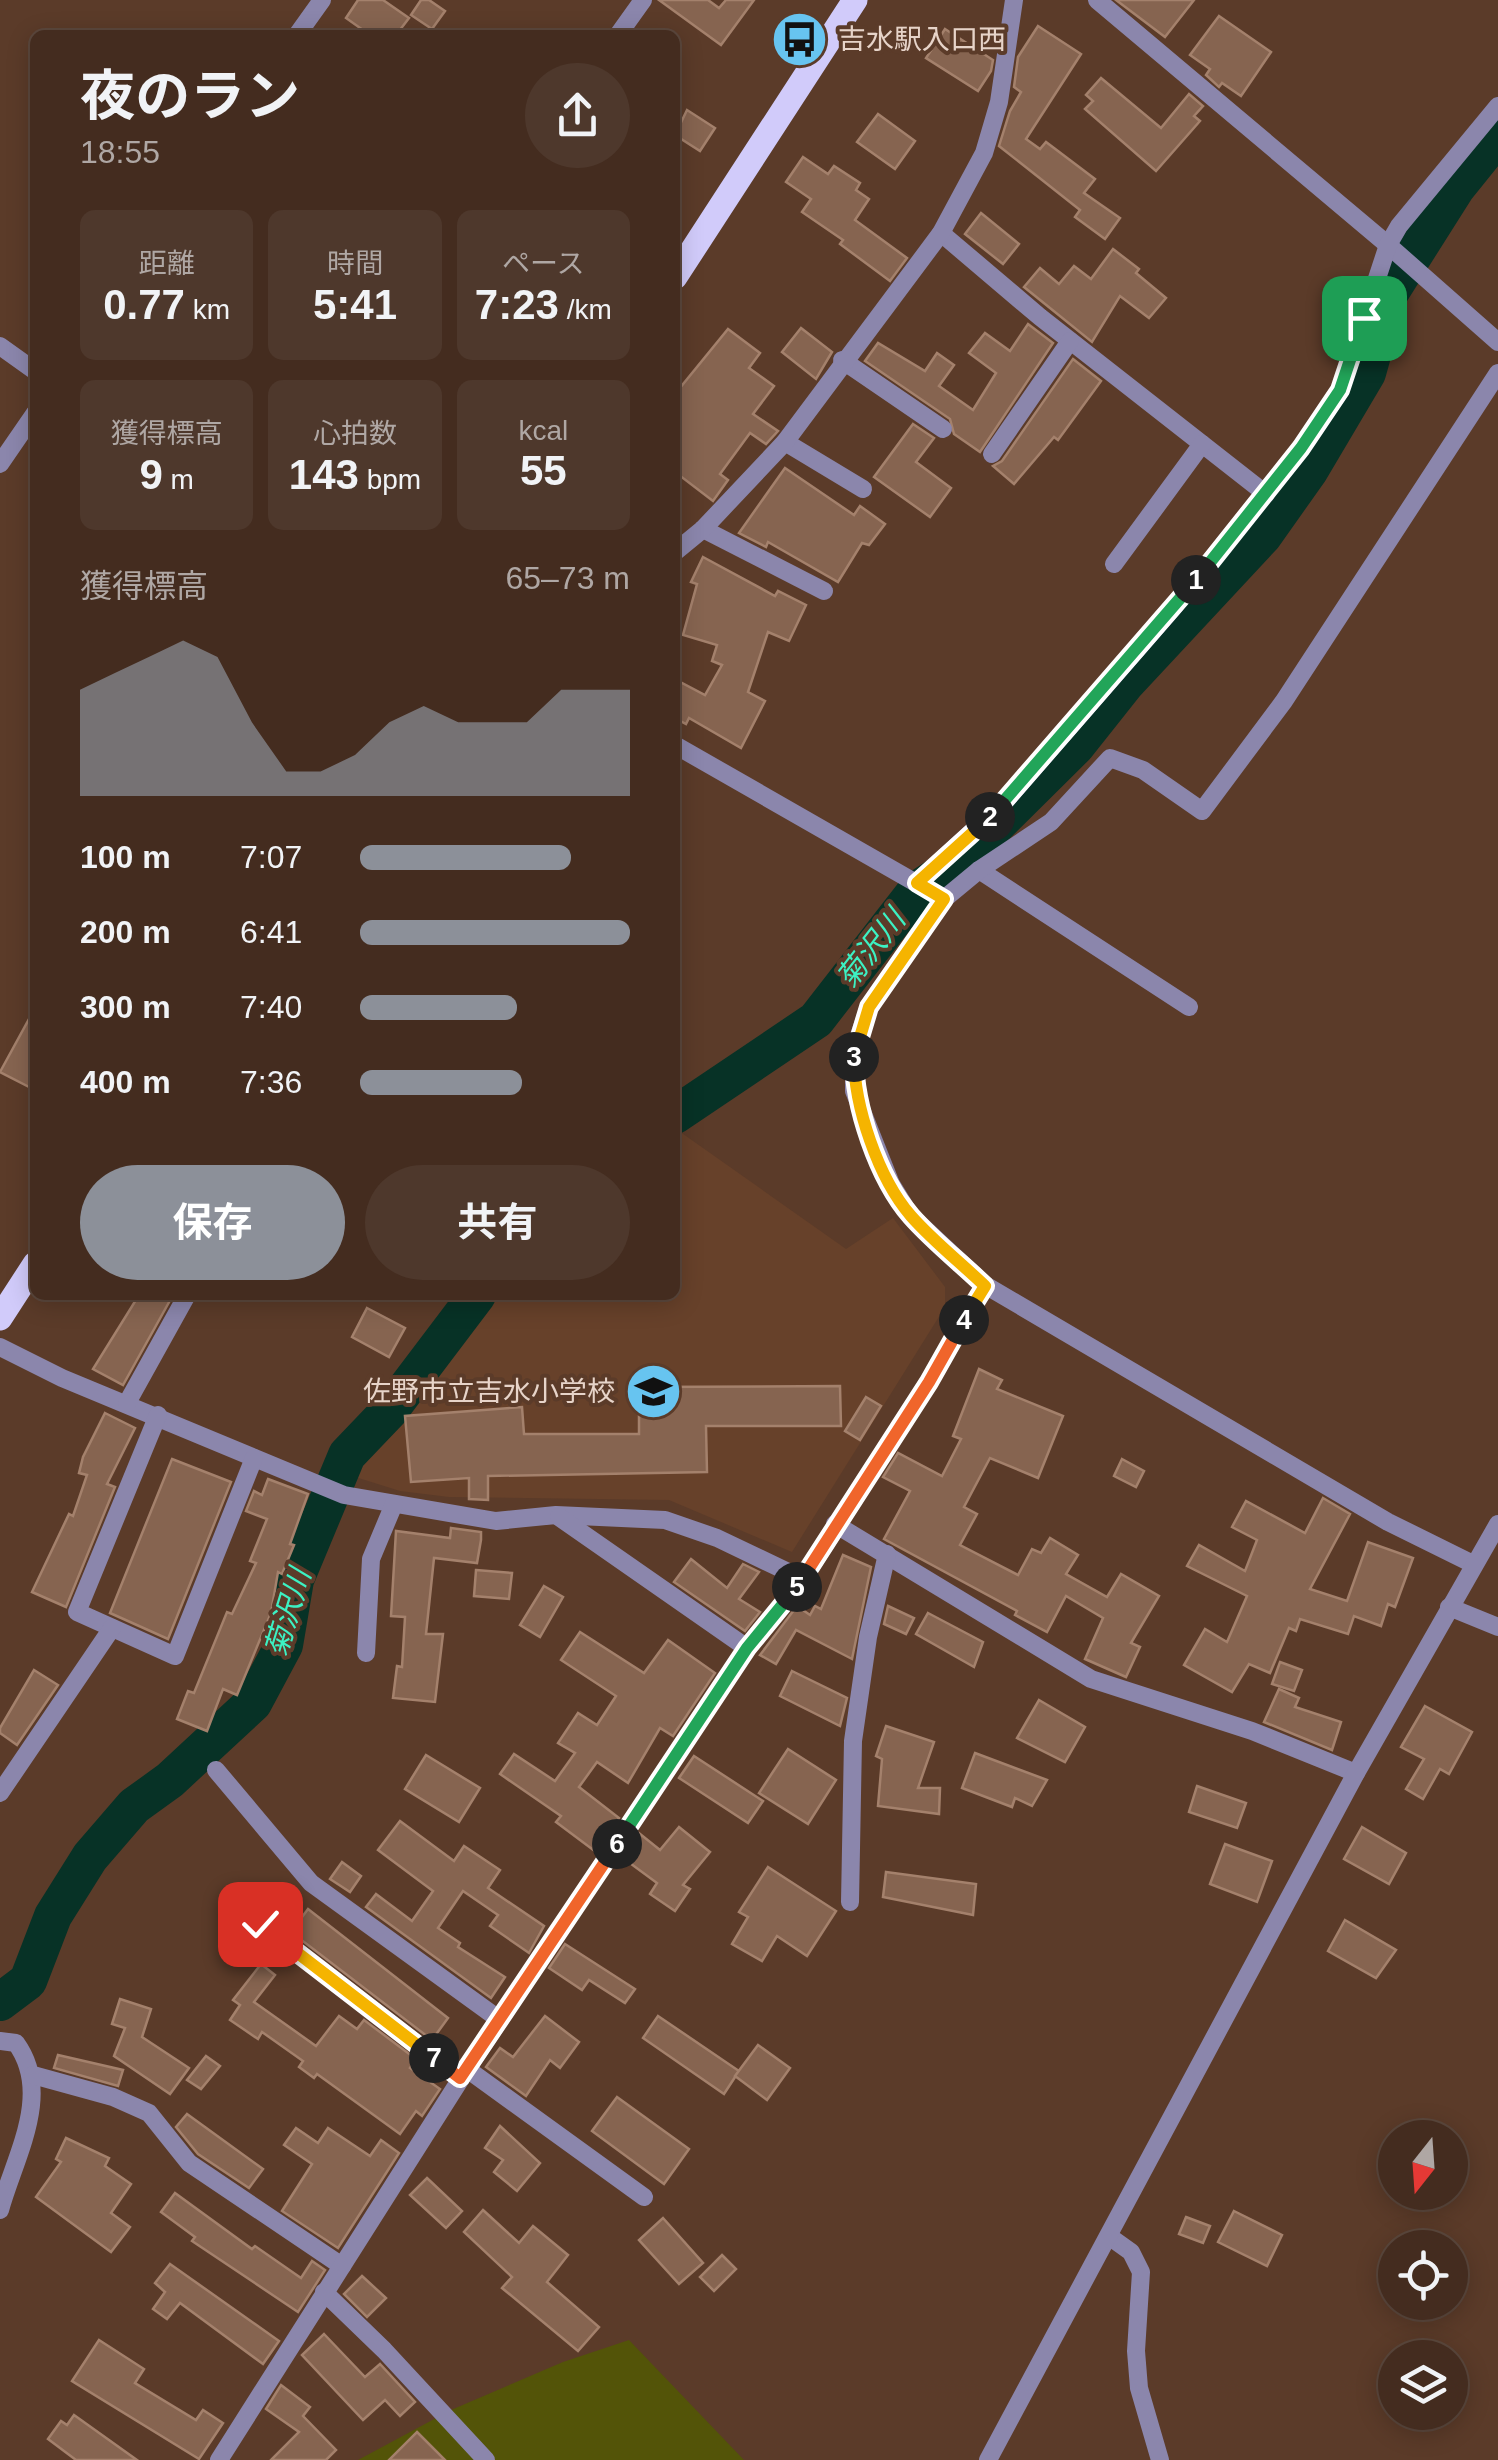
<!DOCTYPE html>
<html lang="ja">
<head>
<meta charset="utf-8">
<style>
  body { margin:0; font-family:Arial,"Noto Sans JP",sans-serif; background:#4e382c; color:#f1f3f6; height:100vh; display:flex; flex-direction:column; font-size:38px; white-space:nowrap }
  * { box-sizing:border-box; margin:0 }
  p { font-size:32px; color:#afa7a4 }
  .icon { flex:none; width:55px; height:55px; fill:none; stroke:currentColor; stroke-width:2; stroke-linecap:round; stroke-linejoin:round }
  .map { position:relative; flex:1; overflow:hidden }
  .panel { position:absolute; left:30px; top:30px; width:650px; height:1270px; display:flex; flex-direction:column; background:#442c1f; border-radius:15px; box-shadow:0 5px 25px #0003,0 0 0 2px #5c483d }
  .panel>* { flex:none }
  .needle { width:65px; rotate:197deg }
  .tools { position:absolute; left:1378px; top:2120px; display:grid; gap:20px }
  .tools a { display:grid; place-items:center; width:90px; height:90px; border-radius:50%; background:#442c1f; box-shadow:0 5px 25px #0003,0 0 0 2px #5c483d; font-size:50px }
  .pin { position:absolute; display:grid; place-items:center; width:85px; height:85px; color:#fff; margin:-42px; border-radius:20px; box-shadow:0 5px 15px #0006 }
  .km { position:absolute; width:50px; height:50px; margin:-25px; border-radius:50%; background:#222; color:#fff; font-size:28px; line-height:50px; text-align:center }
  .round { display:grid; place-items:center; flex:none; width:105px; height:105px; border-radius:52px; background:#4e382c }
  .summary { display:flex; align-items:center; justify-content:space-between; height:170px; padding:0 50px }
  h1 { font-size:55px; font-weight:700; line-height:75px }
  .figures { display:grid; grid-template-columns:repeat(3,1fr); gap:15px; height:170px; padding:10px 50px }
  .figures div { display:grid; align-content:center; border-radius:15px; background:#4e382c; text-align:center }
  .figures b { font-size:42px; font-weight:700 }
  .figures small { font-size:28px; font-weight:400 }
  .figures p { font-size:28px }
  .chart { height:280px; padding:20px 50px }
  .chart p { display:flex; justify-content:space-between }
  .chart svg { width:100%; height:180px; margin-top:10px; fill:#8c9099; opacity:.7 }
  .primary-button { display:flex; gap:20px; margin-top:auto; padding:20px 50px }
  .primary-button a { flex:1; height:115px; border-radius:60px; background:#8c9099; color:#fff; font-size:40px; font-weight:700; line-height:115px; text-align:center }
  .primary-button a+a { background:#4e382c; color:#f1f3f6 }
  ul { padding:0 50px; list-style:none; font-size:32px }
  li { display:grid; grid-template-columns:160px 120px 1fr; align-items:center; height:75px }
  li i { height:25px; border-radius:12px; background:#8c9099 }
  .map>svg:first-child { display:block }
  .built { fill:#67412a }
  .green { fill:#535408 }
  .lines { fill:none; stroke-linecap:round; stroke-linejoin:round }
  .river { stroke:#073226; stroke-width:38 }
  .building { fill:#866450; stroke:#a4816c; stroke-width:2.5 }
  .minor { stroke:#8b86ac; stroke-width:18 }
  .major { stroke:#d1cbfa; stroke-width:25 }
  .split-1-casing { stroke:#fff; stroke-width:20 }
  .split-2-casing { stroke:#fff; stroke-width:20 }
  .split-3-casing { stroke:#fff; stroke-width:20 }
  .split-4-casing { stroke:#fff; stroke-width:20 }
  .split-5-casing { stroke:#fff; stroke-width:20 }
  .split-6-casing { stroke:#fff; stroke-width:20 }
  .split-7-casing { stroke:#fff; stroke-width:20 }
  .split-8-casing { stroke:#fff; stroke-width:20 }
  .split-1 { stroke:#22a559; stroke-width:12 }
  .split-2 { stroke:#22a559; stroke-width:12 }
  .split-3 { stroke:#f5b400; stroke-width:12 }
  .split-4 { stroke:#f5b400; stroke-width:12 }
  .split-5 { stroke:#f0652b; stroke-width:12 }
  .split-6 { stroke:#22a559; stroke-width:12 }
  .split-7 { stroke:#f0652b; stroke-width:12 }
  .split-8 { stroke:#f5b400; stroke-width:12 }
  .labels { text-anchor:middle; stroke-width:8; stroke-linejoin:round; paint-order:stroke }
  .poi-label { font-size:28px; fill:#e7d4c9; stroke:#5b3b29; text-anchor:start }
  .water-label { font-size:30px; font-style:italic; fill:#3cf1c3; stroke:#5b3b29 }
</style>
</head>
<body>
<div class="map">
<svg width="1498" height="2460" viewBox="0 0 1498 2460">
  <rect width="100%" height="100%" fill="#5b3b29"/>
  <!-- built -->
  <polygon class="built" points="676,1129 846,1249 893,1218 945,1287 945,1307 792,1552 669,1500 449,1497 400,1491 349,1475 490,1295 675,1295"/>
  <!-- green -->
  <polygon class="green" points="629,2340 744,2460 358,2460 451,2410 563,2362"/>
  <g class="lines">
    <!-- river -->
    <g class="river">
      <polyline points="675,1115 816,1020 917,890 957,864 1076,746 1126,683 1263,536 1309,471 1367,373 1389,294 1456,188 1498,136"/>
      <polyline points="0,2002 28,1981 53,1916 90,1857 134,1806 170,1780 253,1703 284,1645 295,1580 347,1455 390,1410 477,1295"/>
    </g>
  </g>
  <!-- building -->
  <g class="building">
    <polygon points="358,0 383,0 409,18 396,35 370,35 346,18"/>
    <polygon points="421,0 429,0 445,11 432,29 411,15"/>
    <polygon points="659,0 708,0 719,8 726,0 754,0 721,45"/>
    <polygon points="1116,0 1194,0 1165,37"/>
    <polygon points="1219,16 1271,52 1241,96 1222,83 1219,87 1206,75 1210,69 1190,55"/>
    <polygon points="1038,26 1081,54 1026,139 1040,149 1046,142 1095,179 1084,193 1120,218 1105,239 1075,217 1080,210 999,146 1010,111 1021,92 1014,87 1018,57"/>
    <polygon points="945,29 993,60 991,71 978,91 926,58"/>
    <polygon points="1101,78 1161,128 1189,94 1203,106 1194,116 1200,121 1156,171 1085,109 1093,101 1086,95"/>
    <polygon points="687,110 715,128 700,151 675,135"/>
    <polygon points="878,114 915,141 895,169 857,142"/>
    <polygon points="803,157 828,174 834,166 860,183 856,190 869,199 855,220 907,258 890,281 840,244 843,240 802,212 811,199 786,182"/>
    <polygon points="981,213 1019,244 1003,264 965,234"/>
    <polygon points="1113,249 1139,269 1136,273 1166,298 1149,318 1120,296 1092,342 1024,287 1040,268 1059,284 1074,266 1091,279"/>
    <polygon points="1028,324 1053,343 980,452 954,434 950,419 865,361 878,343 925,371 937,353 954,365 939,386 973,410 996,373 969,353 985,333 1010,351"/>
    <polygon points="801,328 832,352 816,379 782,352"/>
    <polygon points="728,329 760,353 749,368 774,386 753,414 778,431 766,444 750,433 720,474 728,480 713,501 675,472 675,394"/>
    <polygon points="1073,359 1101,381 1058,440 1054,437 1014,484 993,466 1002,461"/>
    <polygon points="913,424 934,438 916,462 951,488 930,517 874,477"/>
    <polygon points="785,468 854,515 860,506 885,524 869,545 862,543 838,582 768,542 766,547 739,533"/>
    <polygon points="703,557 775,596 778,591 806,605 789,641 768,632 748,692 765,701 741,748 689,718 686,724 675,718 675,691 680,682 705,695 722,665 712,661 717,645 683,635 697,584 691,582"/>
    <polygon points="35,1008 35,1090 0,1072"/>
    <polygon points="139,1295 173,1295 123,1385 93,1369"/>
    <polygon points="367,1308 405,1328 389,1357 352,1337"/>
    <polygon points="979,1369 1002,1380 997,1389 1063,1416 1038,1478 990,1458 964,1507 977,1514 960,1545 1018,1575 1032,1549 1041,1553 1050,1538 1078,1555 1066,1574 1107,1597 1121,1574 1159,1596 1131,1643 1140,1647 1126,1677 1085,1659 1103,1618 1066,1596 1047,1632 1015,1615 1017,1611 884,1539 910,1491 883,1477 898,1453 942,1476 961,1439 953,1436"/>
    <polygon points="840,1386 841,1426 706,1426 707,1472 488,1476 488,1500 469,1499 469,1478 411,1482 405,1416 522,1407 524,1434 639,1434 639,1387"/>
    <polygon points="866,1397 881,1406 860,1440 845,1431"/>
    <polygon points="105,1413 135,1428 107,1484 115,1487 66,1607 32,1592 69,1514 73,1516 87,1475 79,1473 83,1457"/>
    <polygon points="172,1459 231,1482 168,1639 110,1613"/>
    <polygon points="1122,1459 1144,1471 1136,1487 1114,1476"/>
    <polygon points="268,1479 308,1494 290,1544 294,1545 282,1574 278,1572 271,1613 237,1695 223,1689 207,1731 177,1719 188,1691 194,1693 227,1612 232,1614 256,1563 250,1561 267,1519 246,1511 254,1491 262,1495"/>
    <polygon points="1323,1498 1350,1514 1310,1589 1347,1601 1368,1542 1413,1558 1395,1607 1388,1604 1381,1626 1354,1616 1348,1634 1300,1619 1296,1631 1289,1628 1270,1673 1249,1664 1232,1692 1184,1665 1205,1629 1227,1642 1247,1596 1187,1566 1199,1545 1245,1571 1257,1540 1232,1527 1246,1501 1305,1533"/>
    <polygon points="451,1528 481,1532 481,1540 477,1563 434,1558 426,1634 443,1634 435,1702 393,1698 397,1666 402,1667 405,1617 391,1616 396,1531 450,1538"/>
    <polygon points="843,1555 871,1567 852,1659 796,1630 776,1664 760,1655 797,1606 810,1615 815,1606 821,1609"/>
    <polygon points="691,1559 727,1588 743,1564 759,1572 739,1599 760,1612 745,1631 674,1582"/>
    <polygon points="476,1570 512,1573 509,1599 474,1596"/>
    <polygon points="544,1586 563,1597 540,1637 520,1625"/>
    <polygon points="888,1606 914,1618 906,1634 884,1624"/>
    <polygon points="928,1613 983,1642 974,1667 916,1634"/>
    <polygon points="580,1632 644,1673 668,1640 715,1673 673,1736 660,1728 628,1783 597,1762 579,1787 619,1818 596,1852 556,1822 561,1816 500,1774 514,1754 555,1781 575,1753 558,1743 578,1713 597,1725 616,1696 561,1660"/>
    <polygon points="1280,1662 1302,1670 1294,1691 1272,1684"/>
    <polygon points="34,1670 58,1685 17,1745 0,1733 0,1728"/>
    <polygon points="792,1671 847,1698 840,1726 780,1696"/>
    <polygon points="1279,1689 1299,1698 1295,1707 1341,1722 1332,1750 1264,1722"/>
    <polygon points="1039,1700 1085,1727 1065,1762 1017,1738"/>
    <polygon points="1425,1706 1472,1732 1449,1774 1440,1769 1423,1799 1406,1789 1424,1759 1401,1747"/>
    <polygon points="886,1726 934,1742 918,1788 940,1788 939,1814 878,1806 882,1759 876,1756"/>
    <polygon points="788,1749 836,1780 808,1824 759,1793"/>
    <polygon points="975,1753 1047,1780 1032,1806 1015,1798 1012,1807 962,1788"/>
    <polygon points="426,1755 480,1788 459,1822 405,1789"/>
    <polygon points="694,1756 763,1801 748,1823 679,1778"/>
    <polygon points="1197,1786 1246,1803 1237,1828 1189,1812"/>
    <polygon points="400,1821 454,1861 464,1846 500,1870 488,1888 544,1926 529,1953 490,1926 498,1915 463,1891 438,1928 460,1943 458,1947 505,1977 491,1998 366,1907 376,1894 412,1921 433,1891 378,1850"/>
    <polygon points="679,1827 710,1852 683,1885 690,1889 675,1911 650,1894 657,1883 623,1858 639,1833 660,1850"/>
    <polygon points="1362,1827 1406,1853 1389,1884 1344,1859"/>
    <polygon points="1225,1844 1272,1861 1257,1902 1210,1884"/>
    <polygon points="342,1862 361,1876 350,1892 330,1879"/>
    <polygon points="768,1867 836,1911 807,1956 777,1936 762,1961 732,1944 748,1917 739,1912"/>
    <polygon points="886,1872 976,1884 973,1915 883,1897"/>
    <polygon points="308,1909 448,2018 432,2040 291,1932"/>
    <polygon points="1345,1920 1396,1950 1376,1978 1328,1951"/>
    <polygon points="565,1944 635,1989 625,2003 589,1980 582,1990 549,1968"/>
    <polygon points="261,1964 275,1975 254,2002 316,2046 339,2016 357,2029 364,2020 416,2059 410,2068 440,2089 422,2116 416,2111 400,2134 317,2074 314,2078 299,2067 303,2061 262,2032 258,2039 230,2020 240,2005 233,2000"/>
    <polygon points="120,1999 151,2009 142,2037 189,2068 170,2094 114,2056 125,2028 112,2024"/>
    <polygon points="545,2016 579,2042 560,2068 550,2060 526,2096 486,2067 500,2048 513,2057"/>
    <polygon points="658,2016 739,2071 724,2094 643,2038"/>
    <polygon points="758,2045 790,2068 767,2100 735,2076"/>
    <polygon points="58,2055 123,2070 118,2086 54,2068"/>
    <polygon points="206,2056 220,2066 201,2089 187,2080"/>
    <polygon points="617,2097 689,2149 664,2184 592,2131"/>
    <polygon points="187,2114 263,2169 249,2188 198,2154 176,2127"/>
    <polygon points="500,2126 540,2163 517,2191 494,2172 503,2160 485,2148"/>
    <polygon points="296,2128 318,2143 328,2128 370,2156 381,2140 399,2153 338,2248 282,2211 312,2164 284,2145"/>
    <polygon points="66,2138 109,2158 105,2166 131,2184 111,2213 130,2227 111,2252 36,2197 61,2162 56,2159"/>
    <polygon points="427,2178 462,2211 446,2228 410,2195"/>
    <polygon points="175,2193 252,2249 255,2246 301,2278 312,2261 325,2270 298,2312 192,2241 195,2237 161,2212"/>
    <polygon points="483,2210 519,2243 533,2226 568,2255 547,2282 599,2327 578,2351 502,2288 512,2277 464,2232"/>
    <polygon points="1234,2211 1282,2235 1267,2266 1218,2242"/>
    <polygon points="1186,2217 1210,2226 1203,2243 1179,2234"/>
    <polygon points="663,2218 703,2263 679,2284 639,2240"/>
    <polygon points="722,2255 736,2269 714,2291 700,2277"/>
    <polygon points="170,2264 279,2341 263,2364 180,2303 167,2319 153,2309 165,2292 155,2283"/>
    <polygon points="362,2276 386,2298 367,2317 344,2294"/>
    <polygon points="324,2334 365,2377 380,2364 415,2402 400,2416 385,2400 363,2420 302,2355"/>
    <polygon points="99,2340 144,2369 135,2383 196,2420 203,2410 223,2423 199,2459 72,2381"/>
    <polygon points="281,2385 310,2407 303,2416 336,2450 326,2460 271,2460 299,2432 266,2409"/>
    <polygon points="74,2415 137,2460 76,2460 48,2439 61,2421 67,2425"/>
    <polygon points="417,2432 445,2460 389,2460"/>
  </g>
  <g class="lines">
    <!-- minor -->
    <g class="minor">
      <polyline points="1097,0 1388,245 1498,342"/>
      <polyline points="297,35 322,0"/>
      <polyline points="618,35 643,0"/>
      <polyline points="941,233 1040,317 1266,494"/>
      <polyline points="0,346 35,371"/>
      <polyline points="842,360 943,429"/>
      <polyline points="785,442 863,489"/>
      <polyline points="992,454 1070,341"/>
      <polyline points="0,464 35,413"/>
      <polyline points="703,529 824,591"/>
      <polyline points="675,552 703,529 785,442 941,233 984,153 999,102 1014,0"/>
      <polyline points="1114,564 1202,444"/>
      <polyline points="675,745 944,899"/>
      <polyline points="979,870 1189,1007"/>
      <polyline points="917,883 1006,800 1172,609 1301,448 1340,391 1388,245 1399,226 1498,106"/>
      <polyline points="0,1347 62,1378 344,1495 496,1521 556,1515 665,1520 717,1538 803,1579"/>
      <polyline points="127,1403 187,1295"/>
      <polyline points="158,1415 77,1612 175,1656 254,1458"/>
      <polyline points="559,1517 747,1648"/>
      <polyline points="835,1524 1091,1679 1252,1731 1356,1773"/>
      <polyline points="1473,1564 1388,1522 985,1285 910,1215 891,1184 854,1091 854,1050 869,1007 944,899 979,870 1051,822 1110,758 1143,770 1202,811 1284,701 1498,373"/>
      <polyline points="1449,1607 1498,1627"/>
      <polyline points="366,1653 371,1559 394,1504"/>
      <polyline points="216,1770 311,1883 500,2020"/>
      <polyline points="0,1793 112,1628"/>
      <polyline points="850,1902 853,1741 868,1637 887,1554"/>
      <polyline points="260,1924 461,2078"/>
      <path d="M 0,2041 L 16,2043 C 53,2094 15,2156 0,2210"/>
      <polyline points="467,2069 644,2197"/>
      <polyline points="33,2075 113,2097 149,2113 189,2163 342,2266"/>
      <polyline points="1110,2237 1131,2252 1141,2272 1136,2351 1139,2388 1160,2460"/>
      <polyline points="324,2292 384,2350 486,2460"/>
      <polyline points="219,2460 467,2069 747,1648 803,1579 929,1382 985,1285"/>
      <polyline points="988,2460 1356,1773 1498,1524"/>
    </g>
    <!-- major -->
    <g class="major">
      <polyline points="675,277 855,0"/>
      <polyline points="0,1318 35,1264"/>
    </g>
  </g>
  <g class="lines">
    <defs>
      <polyline id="split-1" points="1196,580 1301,448 1340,390 1364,318"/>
      <polyline id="split-2" points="990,817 1196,580"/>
      <polyline id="split-3" points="854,1057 869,1007 944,899 917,883 990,817"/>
      <path id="split-4" d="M 854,1057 C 854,1106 878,1178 911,1216 C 933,1241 961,1263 985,1286 L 964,1320"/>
      <polyline id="split-5" points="797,1587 929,1382 964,1320"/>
      <polyline id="split-6" points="617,1844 747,1648 797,1587"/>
      <polyline id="split-7" points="434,2058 460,2078 617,1844"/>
      <polyline id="split-8" points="260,1924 434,2058"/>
    </defs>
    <!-- split-1 casing -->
    <use href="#split-1" class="split-1-casing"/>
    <!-- split-2 casing -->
    <use href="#split-2" class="split-2-casing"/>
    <!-- split-3 casing -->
    <use href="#split-3" class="split-3-casing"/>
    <!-- split-4 casing -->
    <use href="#split-4" class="split-4-casing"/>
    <!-- split-5 casing -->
    <use href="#split-5" class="split-5-casing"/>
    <!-- split-6 casing -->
    <use href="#split-6" class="split-6-casing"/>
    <!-- split-7 casing -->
    <use href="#split-7" class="split-7-casing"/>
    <!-- split-8 casing -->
    <use href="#split-8" class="split-8-casing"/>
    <!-- split-1 -->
    <use href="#split-1" class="split-1"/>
    <!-- split-2 -->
    <use href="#split-2" class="split-2"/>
    <!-- split-3 -->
    <use href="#split-3" class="split-3"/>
    <!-- split-4 -->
    <use href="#split-4" class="split-4"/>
    <!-- split-5 -->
    <use href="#split-5" class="split-5"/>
    <!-- split-6 -->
    <use href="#split-6" class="split-6"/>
    <!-- split-7 -->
    <use href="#split-7" class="split-7"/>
    <!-- split-8 -->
    <use href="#split-8" class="split-8"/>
  </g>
  <!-- icons -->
  <defs>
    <symbol id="bus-disc" viewBox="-11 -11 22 22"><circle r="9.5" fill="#67c4f0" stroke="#5b3b29"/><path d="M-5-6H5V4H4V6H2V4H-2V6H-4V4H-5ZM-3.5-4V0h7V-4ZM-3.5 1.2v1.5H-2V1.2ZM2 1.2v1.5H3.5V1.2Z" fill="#111"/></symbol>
    <symbol id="school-disc" viewBox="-11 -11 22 22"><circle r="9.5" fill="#67c4f0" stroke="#5b3b29"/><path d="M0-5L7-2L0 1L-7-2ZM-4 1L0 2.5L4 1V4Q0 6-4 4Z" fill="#111"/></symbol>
  </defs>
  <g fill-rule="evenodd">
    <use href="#bus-disc" x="768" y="8" width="63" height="63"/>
    <use href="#school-disc" x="622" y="1360" width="63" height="63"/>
  </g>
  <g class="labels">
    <!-- poi labels -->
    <g class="poi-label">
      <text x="838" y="49">吉水駅入口西</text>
      <text x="615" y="1401" text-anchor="end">佐野市立吉水小学校</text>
    </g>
    <!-- water labels -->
    <g class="water-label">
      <text transform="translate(871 949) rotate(-52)" y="10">菊沢川</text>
      <text transform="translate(288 1613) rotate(-73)" y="10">菊沢川</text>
    </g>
  </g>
</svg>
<div class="tools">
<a><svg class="needle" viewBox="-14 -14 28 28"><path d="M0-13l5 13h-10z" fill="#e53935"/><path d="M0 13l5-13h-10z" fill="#afa7a4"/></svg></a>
<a><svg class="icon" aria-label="locate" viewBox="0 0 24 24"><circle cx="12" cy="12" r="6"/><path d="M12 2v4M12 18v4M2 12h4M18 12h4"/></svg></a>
<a><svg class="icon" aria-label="layers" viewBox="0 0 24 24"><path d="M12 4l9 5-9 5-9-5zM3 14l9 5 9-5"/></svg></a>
</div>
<div class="pin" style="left:1364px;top:318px;background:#1e9e55"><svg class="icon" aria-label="arrive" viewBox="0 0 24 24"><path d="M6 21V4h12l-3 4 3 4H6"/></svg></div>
<div class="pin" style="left:260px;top:1924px;background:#d93025"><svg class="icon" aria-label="check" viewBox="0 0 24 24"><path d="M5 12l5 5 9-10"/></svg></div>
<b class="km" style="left:1196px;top:580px">1</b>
<b class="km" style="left:990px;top:817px">2</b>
<b class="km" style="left:854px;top:1057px">3</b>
<b class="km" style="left:964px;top:1320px">4</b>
<b class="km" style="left:797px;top:1587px">5</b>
<b class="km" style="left:617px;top:1844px">6</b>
<b class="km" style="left:434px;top:2058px">7</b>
<section class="panel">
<div class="summary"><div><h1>夜のラン</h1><p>18:55</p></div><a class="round"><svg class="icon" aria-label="share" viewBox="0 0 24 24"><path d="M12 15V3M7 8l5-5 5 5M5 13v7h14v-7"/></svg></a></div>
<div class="figures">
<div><p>距離</p><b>0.77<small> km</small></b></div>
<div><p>時間</p><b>5:41</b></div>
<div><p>ペース</p><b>7:23<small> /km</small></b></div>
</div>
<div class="figures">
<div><p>獲得標高</p><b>9<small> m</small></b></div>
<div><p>心拍数</p><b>143<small> bpm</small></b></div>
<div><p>kcal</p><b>55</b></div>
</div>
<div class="chart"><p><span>獲得標高</span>65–73 m</p>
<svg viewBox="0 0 160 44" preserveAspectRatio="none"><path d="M0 44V18L10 14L20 10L30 6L40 10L50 26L60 38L70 38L80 34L90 26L100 22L110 26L120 26L130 26L140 18L150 18L160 18V44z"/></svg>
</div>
<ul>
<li><b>100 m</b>7:07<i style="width:78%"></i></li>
<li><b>200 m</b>6:41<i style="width:100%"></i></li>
<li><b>300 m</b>7:40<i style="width:58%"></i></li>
<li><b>400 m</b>7:36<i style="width:60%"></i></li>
</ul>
<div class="primary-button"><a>保存</a><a>共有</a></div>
</section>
</div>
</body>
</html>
